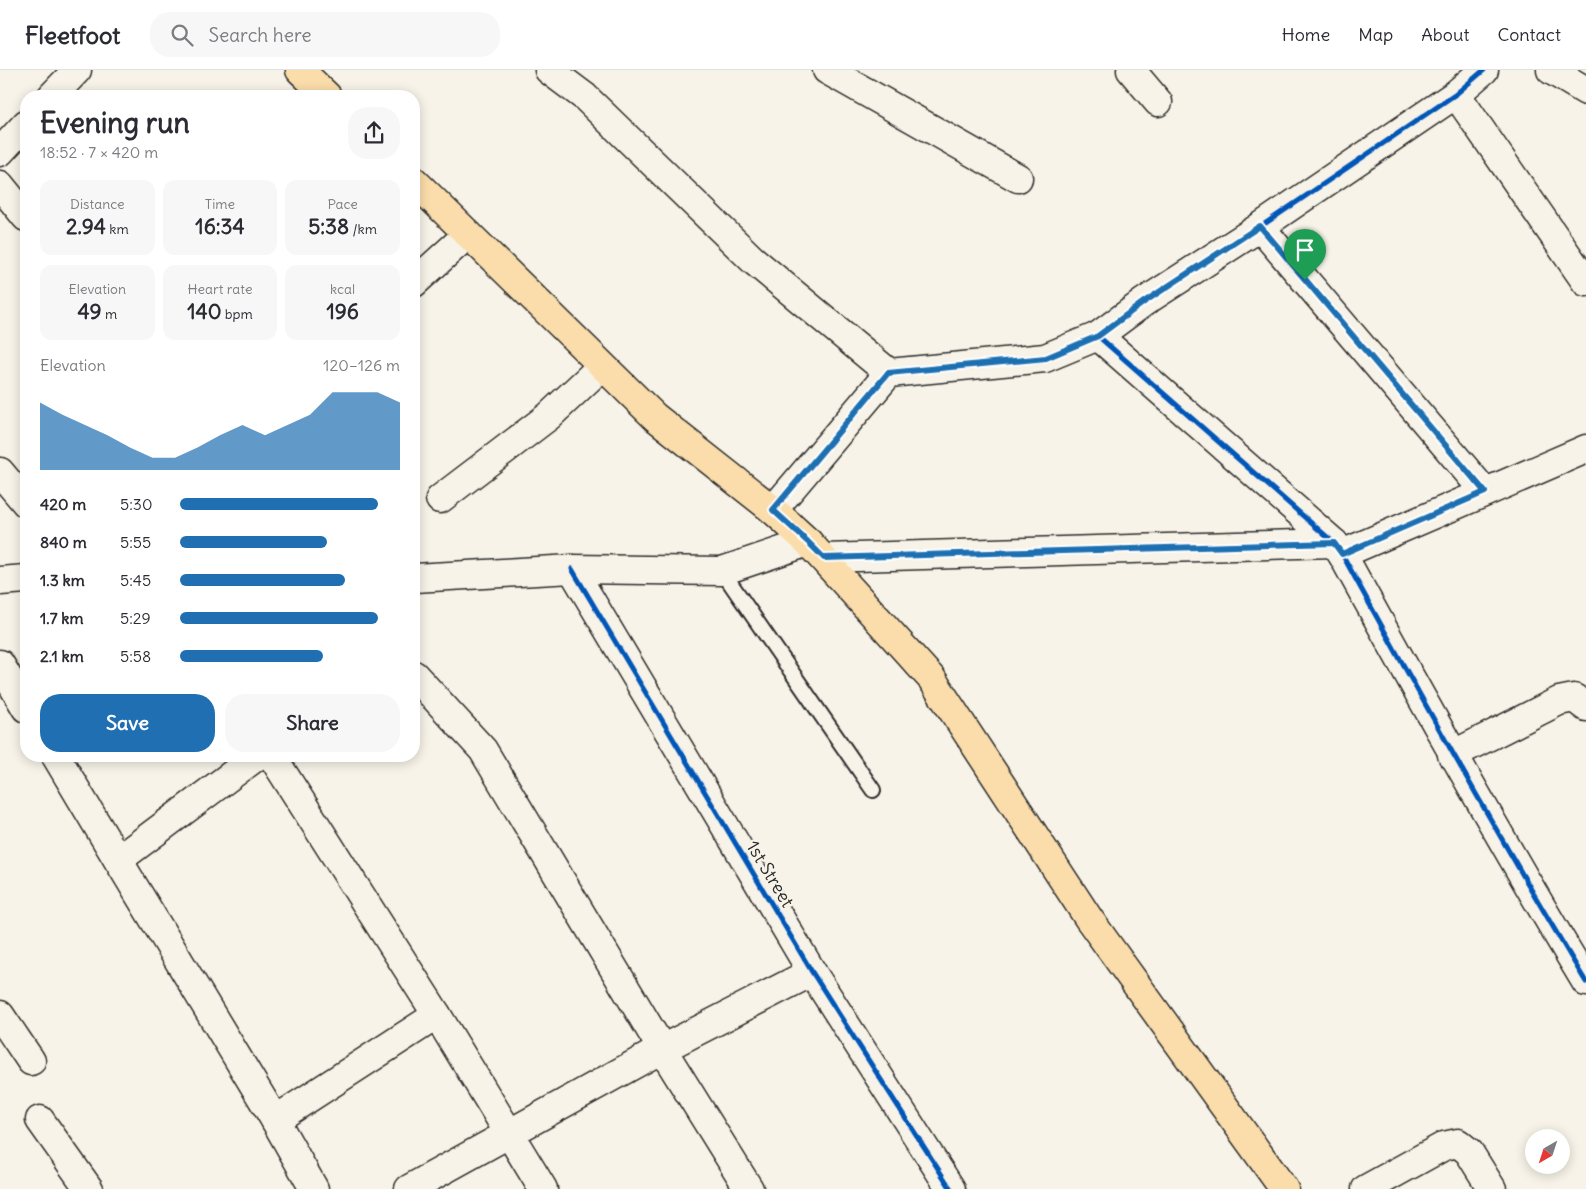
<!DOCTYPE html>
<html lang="en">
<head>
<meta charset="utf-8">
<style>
  body { margin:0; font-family:Delius,sans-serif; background:#f7f7f7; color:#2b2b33; height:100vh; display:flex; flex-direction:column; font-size:19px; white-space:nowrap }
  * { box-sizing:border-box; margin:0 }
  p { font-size:16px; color:#7c7c81 }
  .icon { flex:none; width:28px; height:28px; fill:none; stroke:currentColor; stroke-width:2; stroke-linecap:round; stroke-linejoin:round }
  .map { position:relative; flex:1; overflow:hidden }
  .side { position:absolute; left:20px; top:20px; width:400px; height:672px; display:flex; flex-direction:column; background:#fff; border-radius:20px; box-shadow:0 2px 12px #0003 }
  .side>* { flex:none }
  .needle { width:32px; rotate:219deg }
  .buttons { position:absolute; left:1525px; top:1059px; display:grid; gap:10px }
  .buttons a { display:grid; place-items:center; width:45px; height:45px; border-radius:50%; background:#fff; box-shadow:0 2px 12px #0003; font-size:25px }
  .pin { position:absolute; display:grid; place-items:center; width:42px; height:42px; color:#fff; margin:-51px -21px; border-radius:50% 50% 50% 0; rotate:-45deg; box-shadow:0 0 5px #0007 }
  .pin .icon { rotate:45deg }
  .round { display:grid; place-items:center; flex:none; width:52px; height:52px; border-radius:20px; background:#f7f7f7 }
  .overview { display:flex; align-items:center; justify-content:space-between; height:85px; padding:0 20px }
  h1 { font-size:28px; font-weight:700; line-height:38px }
  .stats { display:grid; grid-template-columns:repeat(3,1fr); gap:8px; height:85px; padding:5px 20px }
  .stats div { display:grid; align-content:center; border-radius:12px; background:#f7f7f7; text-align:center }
  .stats b { font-size:21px; font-weight:700 }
  .stats small { font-size:14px; font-weight:400 }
  .stats p { font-size:14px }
  .chart { height:140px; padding:10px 20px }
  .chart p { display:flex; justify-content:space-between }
  .chart svg { width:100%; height:90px; margin-top:5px; fill:#1f6fb2; opacity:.7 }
  .primary-button { display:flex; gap:10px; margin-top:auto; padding:10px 20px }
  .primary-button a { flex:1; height:58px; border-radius:20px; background:#1f6fb2; color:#fff; font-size:20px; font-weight:700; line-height:58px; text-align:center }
  .primary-button a+a { background:#f7f7f7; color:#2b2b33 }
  ul { padding:0 20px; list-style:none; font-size:16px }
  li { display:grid; grid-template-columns:80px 60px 1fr; align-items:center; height:38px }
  li i { height:12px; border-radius:6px; background:#1f6fb2 }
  header { display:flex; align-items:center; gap:30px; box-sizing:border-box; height:70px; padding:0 25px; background:#fff; border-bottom:1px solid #e1e1e2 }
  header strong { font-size:24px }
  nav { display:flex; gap:28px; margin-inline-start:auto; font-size:18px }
  .search { width:350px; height:45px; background:#f7f7f7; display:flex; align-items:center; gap:12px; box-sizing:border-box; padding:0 18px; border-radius:20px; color:#7c7c81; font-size:19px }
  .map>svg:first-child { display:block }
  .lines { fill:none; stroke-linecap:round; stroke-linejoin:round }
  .service-casing { stroke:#2b2b2b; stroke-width:18 }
  .minor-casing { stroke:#2b2b2b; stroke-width:31 }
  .tertiary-casing { stroke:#2b2b2b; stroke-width:31 }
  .primary-casing { stroke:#2b2b2b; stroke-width:31 }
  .service { stroke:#f7f3e8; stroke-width:14 }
  .minor { stroke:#f7f3e8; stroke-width:28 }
  .tertiary { stroke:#f7f3e8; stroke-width:28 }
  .primary { stroke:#fbddab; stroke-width:28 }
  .cycleway-casing { stroke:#f7f3e8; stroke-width:8 }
  .cycleway { stroke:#0057b8; stroke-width:5 }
  .route-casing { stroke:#fff; stroke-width:10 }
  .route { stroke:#1f6fb2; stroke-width:6 }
  .labels { text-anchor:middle; stroke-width:4.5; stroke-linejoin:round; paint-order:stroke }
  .street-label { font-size:18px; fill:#2b2b2b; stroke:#f7f3e8 }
</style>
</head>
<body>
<header>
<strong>Fleetfoot</strong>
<div class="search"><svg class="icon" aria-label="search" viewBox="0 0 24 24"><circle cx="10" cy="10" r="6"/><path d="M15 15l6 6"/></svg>Search here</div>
<nav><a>Home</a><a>Map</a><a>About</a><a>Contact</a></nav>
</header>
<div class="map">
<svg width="1586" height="1119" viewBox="0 0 1586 1119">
  <rect width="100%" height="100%" fill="#f7f3e8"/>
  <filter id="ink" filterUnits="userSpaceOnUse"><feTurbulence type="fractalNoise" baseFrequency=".02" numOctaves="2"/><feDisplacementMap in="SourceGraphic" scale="10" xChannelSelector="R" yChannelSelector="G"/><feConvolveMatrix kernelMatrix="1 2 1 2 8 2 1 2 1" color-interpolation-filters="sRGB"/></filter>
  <g filter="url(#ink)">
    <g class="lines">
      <defs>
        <polyline id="service" points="722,501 873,720"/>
        <g id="minor">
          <polyline points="549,0 585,27 753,190 889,303"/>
          <polyline points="827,0 1018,108"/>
          <polyline points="1131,0 1158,32"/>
          <polyline points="1551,0 1586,21"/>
          <polyline points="1456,24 1586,212"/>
          <polyline points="52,26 77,0"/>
          <polyline points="0,82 26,54"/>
          <polyline points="0,115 26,147"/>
          <polyline points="1260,157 1485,422"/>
          <polyline points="414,213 468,164"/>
          <polyline points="1098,266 1334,473 1342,484"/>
          <polyline points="0,402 26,433"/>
          <polyline points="440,429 549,346 602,296"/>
          <polyline points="773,440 889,303 1045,288 1098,266 1144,232 1260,157 1456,24 1484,0"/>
          <polyline points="572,499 812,902 951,1119"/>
          <polyline points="0,594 26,638"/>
          <polyline points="414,605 483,680 662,979 749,1119"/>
          <polyline points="1452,685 1559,631 1574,628 1586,637"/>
          <polyline points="56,686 118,790 257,686"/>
          <polyline points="272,686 437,945 543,1119"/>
          <polyline points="118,790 275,1050 314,1119"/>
          <polyline points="0,945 31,991"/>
          <polyline points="40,1050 89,1119"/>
          <polyline points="275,1050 437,945"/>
          <polyline points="409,1119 662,979 812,902"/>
          <polyline points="1366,1119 1444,1076 1458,1073 1469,1082 1492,1119"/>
        </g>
        <g id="tertiary">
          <path d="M 1586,379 L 1342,484 C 1421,628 1501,771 1586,912"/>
          <polyline points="824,488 1334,473"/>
          <polyline points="414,508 572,499 722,501 808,472"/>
          <polyline points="0,511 26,509"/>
        </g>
        <g id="primary">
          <polyline points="300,0 327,26"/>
          <polyline points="414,111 655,347 773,440 808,472 932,609 1089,849 1284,1119"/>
        </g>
      </defs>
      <!-- service casing -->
      <use href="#service" class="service-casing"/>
      <!-- minor casing -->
      <use href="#minor" class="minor-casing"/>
      <!-- tertiary casing -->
      <use href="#tertiary" class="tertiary-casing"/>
      <!-- primary casing -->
      <use href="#primary" class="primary-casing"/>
      <!-- service -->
      <use href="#service" class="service"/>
      <!-- minor -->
      <use href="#minor" class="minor"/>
      <!-- tertiary -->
      <use href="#tertiary" class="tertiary"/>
      <!-- primary -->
      <use href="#primary" class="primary"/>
      <defs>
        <g id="cycleway">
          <path d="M 1098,266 L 1334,473 L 1342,484 C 1421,628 1501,771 1586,912"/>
          <polyline points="773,440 889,303 1045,288 1098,266 1144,232 1260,157 1456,24 1484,0"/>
          <polyline points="572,499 812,902 951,1119"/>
        </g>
      </defs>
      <!-- cycleway casing -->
      <use href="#cycleway" class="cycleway-casing"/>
      <!-- cycleway -->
      <use href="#cycleway" class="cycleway"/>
    </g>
  </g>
  <g class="lines" filter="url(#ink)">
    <defs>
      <polygon id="route" points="1260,156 1485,422 1342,484 1334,473 824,488 808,472 773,440 888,303 1046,288 1098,266 1144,232"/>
    </defs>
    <!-- route casing -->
    <use href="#route" class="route-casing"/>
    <!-- route -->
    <use href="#route" class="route"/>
  </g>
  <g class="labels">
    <!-- street labels -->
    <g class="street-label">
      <text transform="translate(770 804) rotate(59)" y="6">1st Street</text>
    </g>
  </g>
</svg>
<div class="buttons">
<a><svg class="needle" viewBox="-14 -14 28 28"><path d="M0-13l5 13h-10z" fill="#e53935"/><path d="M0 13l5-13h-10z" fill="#7c7c81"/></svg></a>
</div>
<div class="pin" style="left:1305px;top:210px;background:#1e9e55"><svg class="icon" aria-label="arrive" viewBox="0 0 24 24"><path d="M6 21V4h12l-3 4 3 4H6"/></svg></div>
<section class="side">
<div class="overview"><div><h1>Evening run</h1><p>18:52 · 7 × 420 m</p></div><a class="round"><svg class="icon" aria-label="share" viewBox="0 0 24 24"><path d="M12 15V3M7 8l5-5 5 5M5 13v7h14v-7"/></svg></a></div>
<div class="stats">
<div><p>Distance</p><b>2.94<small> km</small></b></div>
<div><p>Time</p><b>16:34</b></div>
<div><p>Pace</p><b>5:38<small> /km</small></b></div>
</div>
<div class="stats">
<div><p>Elevation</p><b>49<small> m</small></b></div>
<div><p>Heart rate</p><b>140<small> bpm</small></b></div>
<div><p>kcal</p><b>196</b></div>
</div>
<div class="chart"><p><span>Elevation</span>120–126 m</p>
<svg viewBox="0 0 160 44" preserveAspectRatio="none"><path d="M0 44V11L10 17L20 22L30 27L40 33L50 38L60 38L70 33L80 27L90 22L100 27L110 22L120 17L130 6L140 6L150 6L160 11V44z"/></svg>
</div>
<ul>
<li><b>420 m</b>5:30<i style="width:90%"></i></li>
<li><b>840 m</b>5:55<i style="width:67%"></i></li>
<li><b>1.3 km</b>5:45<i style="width:75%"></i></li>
<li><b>1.7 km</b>5:29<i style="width:90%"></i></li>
<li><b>2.1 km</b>5:58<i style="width:65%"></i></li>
</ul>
<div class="primary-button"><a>Save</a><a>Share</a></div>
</section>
</div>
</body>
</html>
